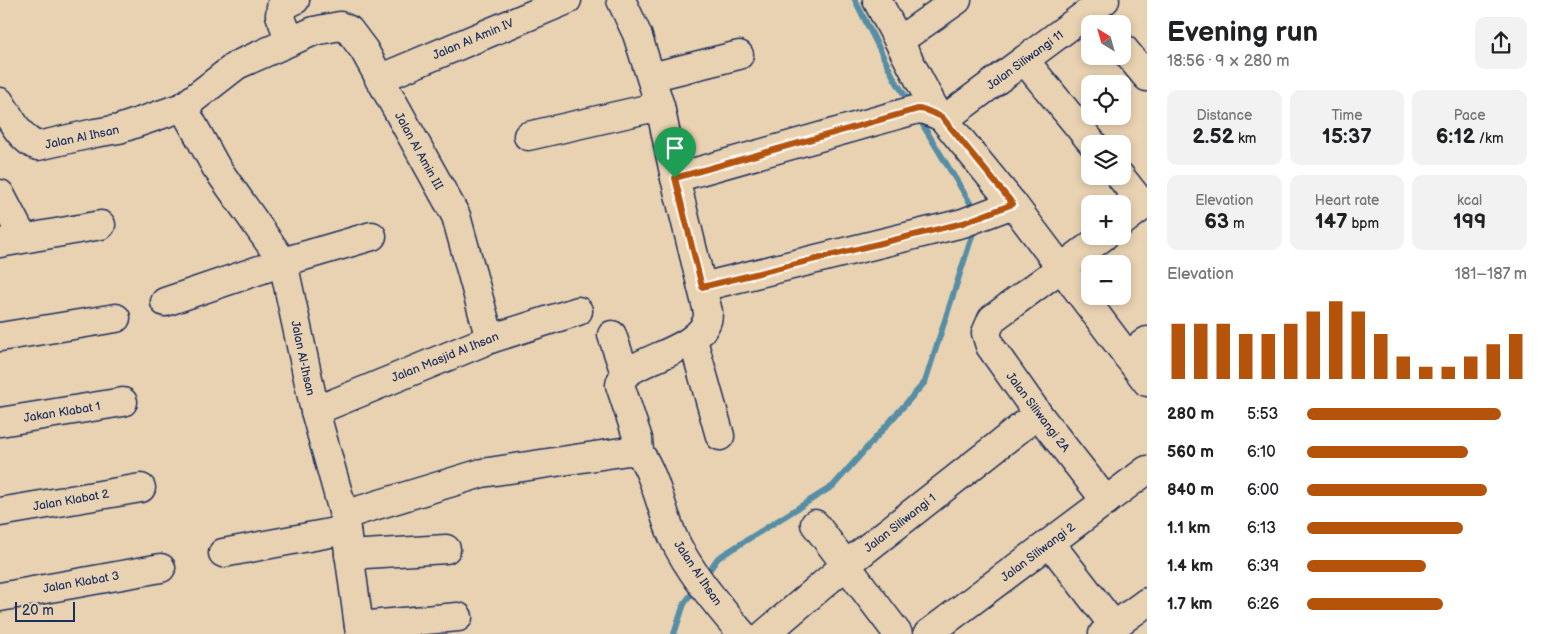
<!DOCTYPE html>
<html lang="en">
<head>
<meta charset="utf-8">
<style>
  body { margin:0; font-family:"Balsamiq Sans",sans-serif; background:#f2f2f2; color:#202124; height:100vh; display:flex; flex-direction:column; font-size:19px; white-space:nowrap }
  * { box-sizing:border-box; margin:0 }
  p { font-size:16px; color:#757577 }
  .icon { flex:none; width:28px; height:28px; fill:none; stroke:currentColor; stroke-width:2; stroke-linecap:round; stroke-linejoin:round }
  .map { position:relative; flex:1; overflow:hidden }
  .side { display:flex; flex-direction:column; background:#fff; width:400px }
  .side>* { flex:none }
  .needle { width:32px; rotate:323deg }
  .tools { position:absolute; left:1081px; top:15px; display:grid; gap:10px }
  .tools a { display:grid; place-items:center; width:50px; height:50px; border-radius:10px; background:#fff; box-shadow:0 2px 8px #0003; font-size:25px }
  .scale { position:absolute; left:15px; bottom:12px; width:60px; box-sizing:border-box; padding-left:5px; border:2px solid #1b2f5e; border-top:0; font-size:14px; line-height:18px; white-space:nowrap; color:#1b2f5e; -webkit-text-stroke:4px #e9d2b2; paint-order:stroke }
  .pin { position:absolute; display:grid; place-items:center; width:42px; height:42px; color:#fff; margin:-51px -21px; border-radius:50% 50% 50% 0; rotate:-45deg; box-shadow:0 0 5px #0007 }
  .pin .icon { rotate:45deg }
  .round { display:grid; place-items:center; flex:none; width:52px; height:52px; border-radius:10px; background:#f2f2f2 }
  .overview { display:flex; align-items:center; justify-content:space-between; height:85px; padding:0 20px }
  h1 { font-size:28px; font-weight:700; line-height:38px }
  .metrics { display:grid; grid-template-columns:repeat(3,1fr); gap:8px; height:85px; padding:5px 20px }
  .metrics div { display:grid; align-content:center; border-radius:10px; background:#f2f2f2; text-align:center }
  .metrics b { font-size:21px; font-weight:700 }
  .metrics small { font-size:14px; font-weight:400 }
  .metrics p { font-size:14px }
  .chart { height:140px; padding:10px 20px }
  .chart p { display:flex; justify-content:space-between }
  .chart svg { width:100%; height:90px; margin-top:5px; stroke:#b45309; stroke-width:6 }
  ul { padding:0 20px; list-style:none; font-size:16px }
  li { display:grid; grid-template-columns:80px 60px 1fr; align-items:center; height:38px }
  li i { height:12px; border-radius:6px; background:#b45309 }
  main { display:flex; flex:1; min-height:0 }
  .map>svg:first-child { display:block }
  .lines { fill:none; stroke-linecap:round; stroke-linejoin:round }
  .stream { stroke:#568ea6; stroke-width:6 }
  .minor-casing { stroke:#1b2f5e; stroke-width:31 }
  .minor { stroke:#e9d2b2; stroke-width:28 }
  .route-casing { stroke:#fff; stroke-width:10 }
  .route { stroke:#b45309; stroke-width:6 }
  .labels { text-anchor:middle; stroke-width:4; stroke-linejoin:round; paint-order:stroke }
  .street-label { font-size:12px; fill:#1b2f5e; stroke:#e9d2b2 }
</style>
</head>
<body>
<main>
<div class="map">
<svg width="1147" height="634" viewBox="0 0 1147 634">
  <rect width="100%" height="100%" fill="#e9d2b2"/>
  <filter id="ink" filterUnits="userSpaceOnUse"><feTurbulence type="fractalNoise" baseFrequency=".02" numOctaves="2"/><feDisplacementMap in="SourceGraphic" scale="10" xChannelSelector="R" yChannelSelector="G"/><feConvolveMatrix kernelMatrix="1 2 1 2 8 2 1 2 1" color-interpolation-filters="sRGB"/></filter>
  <g filter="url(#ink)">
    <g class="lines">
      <!-- stream -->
      <g class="stream">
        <polyline points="855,0 894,78 910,104"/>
        <polyline points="918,117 975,211"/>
        <polyline points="705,576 718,558 833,486 925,382 975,227"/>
        <polyline points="674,634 684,604 696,588"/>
      </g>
      <defs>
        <g id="minor">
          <path d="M 621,0 L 637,34 L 660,106 L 675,178 L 708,312 C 708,315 708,320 706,323 C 692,355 623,360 620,385 L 638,439 L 639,452"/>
          <polyline points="877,0 933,106 1013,204 1147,382"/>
          <polyline points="900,40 957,0"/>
          <polyline points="290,41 280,15 281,7 295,0"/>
          <polyline points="1122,47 1147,77"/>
          <polyline points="1025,61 1093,144"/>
          <polyline points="651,77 739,55"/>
          <polyline points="379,79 567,0"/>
          <path d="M 0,102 C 10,117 21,141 38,146 L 95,133 L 119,129 L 183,107 L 237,65 L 314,31 L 340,26 L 349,30 L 364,50 L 456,216 L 490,339"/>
          <polyline points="183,107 216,167 283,262 315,411 344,515 360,634"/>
          <polyline points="528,136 660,106"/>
          <polyline points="1120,176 1143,205"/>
          <polyline points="675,178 918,109 926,110 942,117 950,115 1105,0"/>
          <polyline points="0,194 23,238"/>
          <polyline points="1122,222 1147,203"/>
          <polyline points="1104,236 992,319 986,333 990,346 1038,414 1106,501"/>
          <polyline points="0,243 101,225"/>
          <polyline points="702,287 963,223 1013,204"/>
          <polyline points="165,302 283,262 372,236"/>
          <polyline points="612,335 625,373"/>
          <polyline points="0,337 116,318"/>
          <polyline points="693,340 720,436"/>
          <polyline points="1127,356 1147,341"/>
          <polyline points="315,411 490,339 578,311"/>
          <polyline points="0,422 123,402"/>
          <path d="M 639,452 C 656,477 661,509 673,537 C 690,573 717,604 742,634"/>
          <polyline points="0,512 141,488"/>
          <polyline points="344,515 482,473 628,451 639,452"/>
          <polyline points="815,524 898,634"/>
          <polyline points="1050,543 1114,626"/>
          <polyline points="223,553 346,530"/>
          <polyline points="349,555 446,549"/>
          <polyline points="0,597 161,568"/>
          <polyline points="359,626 458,617"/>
          <polyline points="765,634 846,565 1038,414"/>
          <polyline points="928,634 1147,470"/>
          <polyline points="1103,634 1147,602"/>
        </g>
      </defs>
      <!-- minor casing -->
      <use href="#minor" class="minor-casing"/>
      <!-- minor -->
      <use href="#minor" class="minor"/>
    </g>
  </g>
  <g class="lines" filter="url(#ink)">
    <defs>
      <polygon id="route" points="918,109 926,110 942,117 1013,204 963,223 702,287 675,178"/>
    </defs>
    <!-- route casing -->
    <use href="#route" class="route-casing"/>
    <!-- route -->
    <use href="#route" class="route"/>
  </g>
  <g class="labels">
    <!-- street labels -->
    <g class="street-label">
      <text transform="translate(473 39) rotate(-23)" y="4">Jalan Al Amin IV</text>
      <text transform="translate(1025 60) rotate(-36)" y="4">Jalan Siliwangi 11</text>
      <text transform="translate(82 137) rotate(-12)" y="4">Jalan Al Ihsan</text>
      <text transform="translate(419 151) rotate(61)" y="4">Jalan Al Amin III</text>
      <text transform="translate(445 357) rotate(-22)" y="4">Jalan Masjid Al Ihsan</text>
      <text transform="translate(303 358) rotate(78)" y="4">Jalan Al-Ihsan</text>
      <text transform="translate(62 412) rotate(-9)" y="4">Jakan Klabat 1</text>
      <text transform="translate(1038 412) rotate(53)" y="4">Jalan Siliwangi 2A</text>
      <text transform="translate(71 500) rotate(-10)" y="4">Jalan Klabat 2</text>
      <text transform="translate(900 523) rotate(-38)" y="4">Jalan Siliwangi 1</text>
      <text transform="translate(1038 552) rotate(-37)" y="4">Jalan Siliwangi 2</text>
      <text transform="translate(698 573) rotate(56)" y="4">Jalan Al Ihsan</text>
      <text transform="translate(81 582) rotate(-10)" y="4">Jalan Klabat 3</text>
    </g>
  </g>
</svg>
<div class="tools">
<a><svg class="needle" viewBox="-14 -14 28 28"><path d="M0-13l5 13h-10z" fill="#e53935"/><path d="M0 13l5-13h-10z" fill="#757577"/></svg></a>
<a><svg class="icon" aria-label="locate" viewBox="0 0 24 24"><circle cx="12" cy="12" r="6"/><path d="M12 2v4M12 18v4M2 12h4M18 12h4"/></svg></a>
<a><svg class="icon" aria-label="layers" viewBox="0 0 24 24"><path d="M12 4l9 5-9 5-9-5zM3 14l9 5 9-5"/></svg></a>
<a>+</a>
<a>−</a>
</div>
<div class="scale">20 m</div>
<div class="pin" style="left:675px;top:178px;background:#1e9e55"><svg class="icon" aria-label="arrive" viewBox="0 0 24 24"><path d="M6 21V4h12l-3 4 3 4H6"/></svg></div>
</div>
<section class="side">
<div class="overview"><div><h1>Evening run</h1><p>18:56 · 9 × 280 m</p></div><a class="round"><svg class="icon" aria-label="share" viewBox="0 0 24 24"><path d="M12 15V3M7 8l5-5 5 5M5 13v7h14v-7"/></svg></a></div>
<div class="metrics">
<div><p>Distance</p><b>2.52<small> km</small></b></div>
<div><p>Time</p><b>15:37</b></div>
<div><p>Pace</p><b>6:12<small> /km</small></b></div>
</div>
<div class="metrics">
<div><p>Elevation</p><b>63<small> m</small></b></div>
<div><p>Heart rate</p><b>147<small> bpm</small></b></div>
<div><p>kcal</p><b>199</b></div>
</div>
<div class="chart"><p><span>Elevation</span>181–187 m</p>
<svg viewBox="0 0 160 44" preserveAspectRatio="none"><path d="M5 44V17M15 44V17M25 44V17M35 44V22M45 44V22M55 44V17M65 44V11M75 44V6M85 44V11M95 44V22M105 44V33M115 44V38M125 44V38M135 44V33M145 44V27M155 44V22"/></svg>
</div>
<ul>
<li><b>280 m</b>5:53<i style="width:88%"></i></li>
<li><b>560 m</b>6:10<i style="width:73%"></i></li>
<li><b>840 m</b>6:00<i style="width:82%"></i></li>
<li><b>1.1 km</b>6:13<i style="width:71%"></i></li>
<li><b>1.4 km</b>6:39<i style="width:54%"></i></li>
<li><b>1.7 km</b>6:26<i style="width:62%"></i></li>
</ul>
</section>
</main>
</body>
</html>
